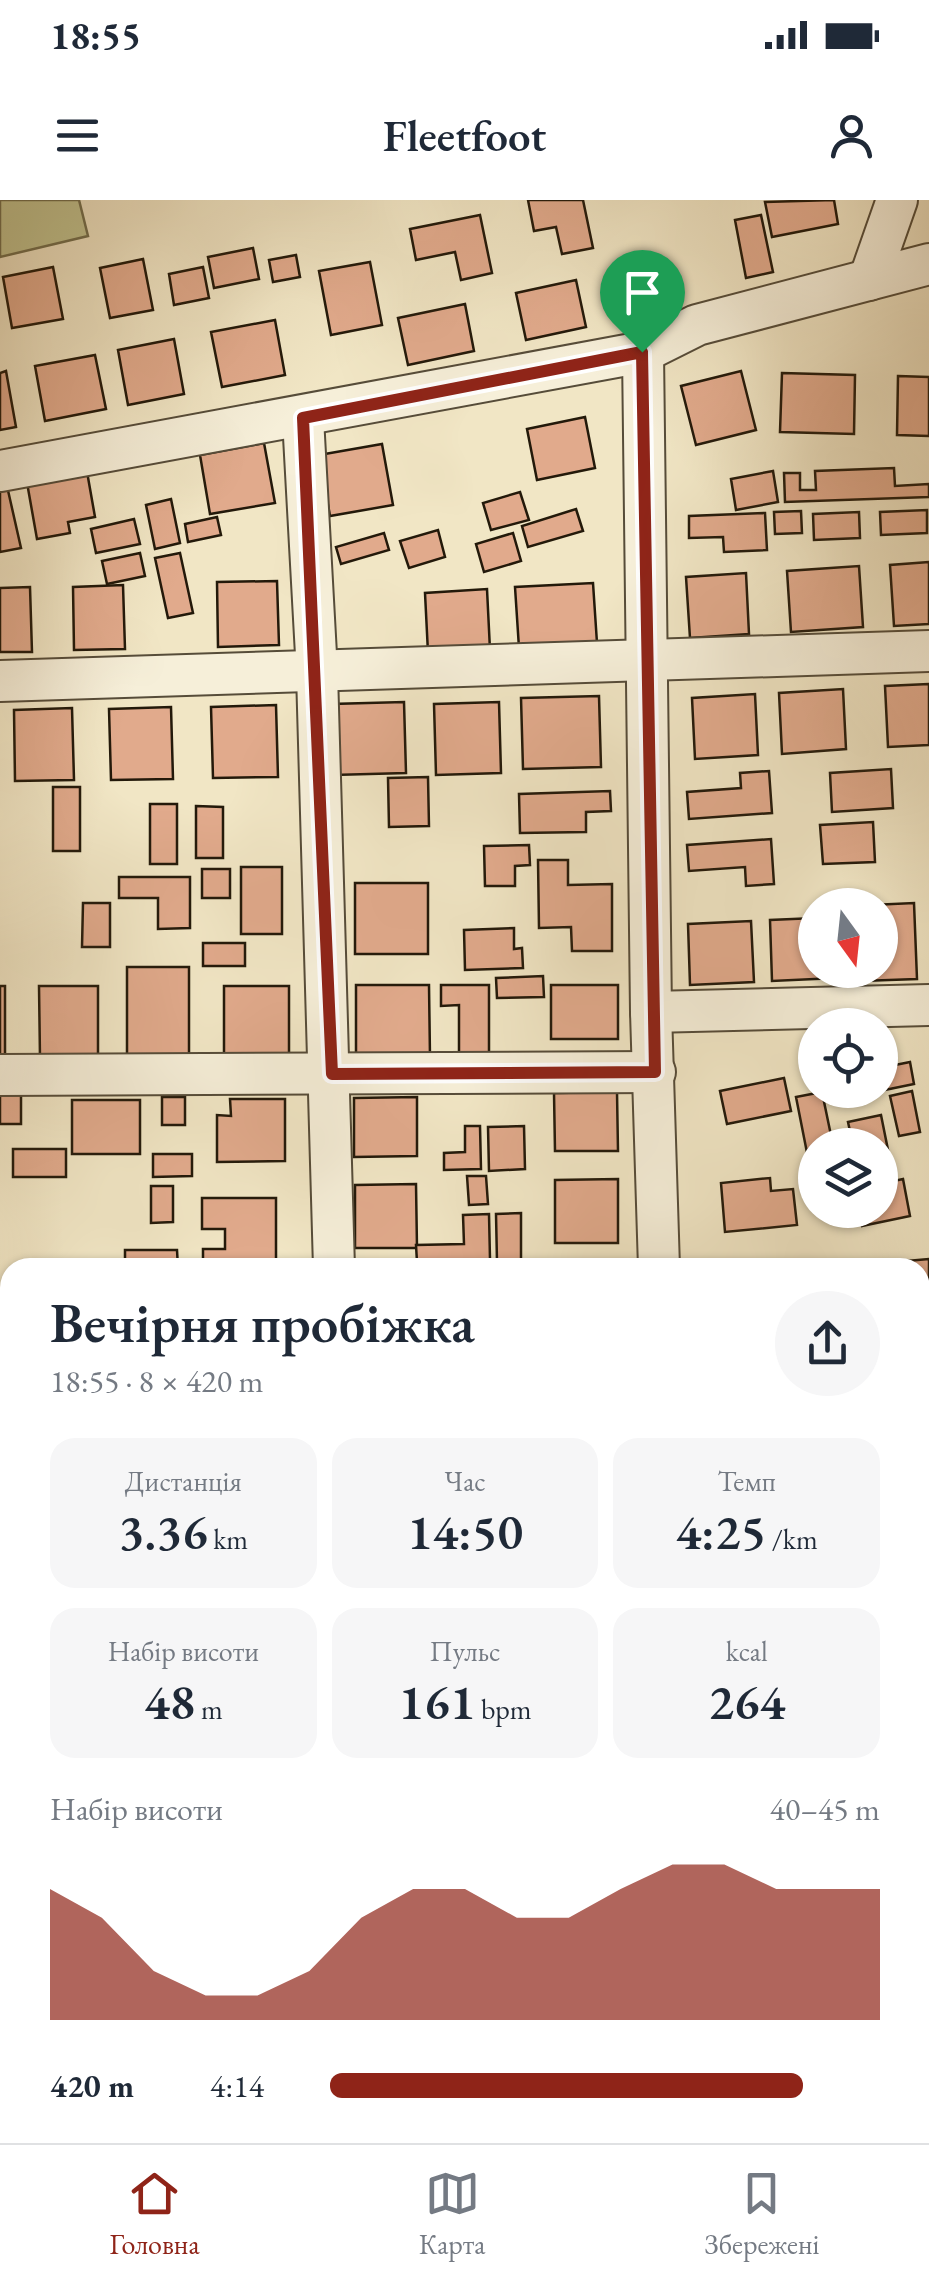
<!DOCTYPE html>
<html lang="uk">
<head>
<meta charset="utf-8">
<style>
  body { margin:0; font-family:"EB Garamond",serif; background:#f6f6f7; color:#1f2937; height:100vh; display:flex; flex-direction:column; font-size:38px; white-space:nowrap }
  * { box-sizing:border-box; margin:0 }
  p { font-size:32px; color:#747a83 }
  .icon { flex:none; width:55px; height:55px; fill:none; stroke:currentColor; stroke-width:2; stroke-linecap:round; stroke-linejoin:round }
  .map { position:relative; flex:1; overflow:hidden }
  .side { position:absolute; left:0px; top:1058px; width:930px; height:888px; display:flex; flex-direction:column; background:#fff; border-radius:30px 30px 0 0; box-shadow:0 2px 8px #0004 }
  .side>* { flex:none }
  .needle { width:65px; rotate:165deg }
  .controls { position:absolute; left:798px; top:688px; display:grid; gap:20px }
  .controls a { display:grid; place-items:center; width:100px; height:100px; border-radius:50%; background:#fff; box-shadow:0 2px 8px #0004; font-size:50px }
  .pin { position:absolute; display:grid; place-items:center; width:85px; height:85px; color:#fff; margin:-102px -42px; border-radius:50% 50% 50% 0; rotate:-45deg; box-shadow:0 0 10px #0007 }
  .pin .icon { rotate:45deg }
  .round { display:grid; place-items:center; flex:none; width:105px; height:105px; border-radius:52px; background:#f6f6f7 }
  .head { display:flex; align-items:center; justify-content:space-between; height:170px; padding:0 50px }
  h1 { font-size:55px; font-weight:600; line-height:75px }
  .stats { display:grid; grid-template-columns:repeat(3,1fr); gap:15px; height:170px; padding:10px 50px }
  .stats div { display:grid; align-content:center; border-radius:25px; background:#f6f6f7; text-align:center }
  .stats b { font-size:50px; font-weight:600 }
  .stats small { font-size:28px; font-weight:400 }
  .stats p { font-size:28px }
  .chart { height:280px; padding:20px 50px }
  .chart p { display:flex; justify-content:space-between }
  .chart svg { width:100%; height:180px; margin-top:10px; fill:#8f2418; opacity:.7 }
  ul { padding:0 50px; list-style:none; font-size:32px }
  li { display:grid; grid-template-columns:160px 120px 1fr; align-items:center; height:75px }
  li i { height:25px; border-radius:12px; background:#8f2418 }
  .status { display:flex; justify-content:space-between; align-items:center; height:70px; padding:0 50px; background:#fff; direction:ltr }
  .status svg { height:28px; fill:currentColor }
  header { display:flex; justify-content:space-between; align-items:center; height:130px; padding:0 50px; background:#fff; font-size:45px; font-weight:600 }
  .menu { display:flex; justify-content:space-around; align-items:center; height:140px; border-top:2px solid #e0e1e3; background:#fff; font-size:28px; color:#747a83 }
  .menu a { display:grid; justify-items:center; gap:5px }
  .menu .on { color:#8f2418 }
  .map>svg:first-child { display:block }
  .green { fill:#c1c390; stroke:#726e4d; stroke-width:2.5 }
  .building { fill:#e1aa8c; stroke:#23190a; stroke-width:2.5 }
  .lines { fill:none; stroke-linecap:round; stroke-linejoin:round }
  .minor-casing { stroke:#564c39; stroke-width:44 }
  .minor { stroke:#f6efd9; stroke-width:40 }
  .route-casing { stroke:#fff; stroke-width:20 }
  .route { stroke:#8f2418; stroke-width:12 }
</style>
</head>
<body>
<div class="status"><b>18:55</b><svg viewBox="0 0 49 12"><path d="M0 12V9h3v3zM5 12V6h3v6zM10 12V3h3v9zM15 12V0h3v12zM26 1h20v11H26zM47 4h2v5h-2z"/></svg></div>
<header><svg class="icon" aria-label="menu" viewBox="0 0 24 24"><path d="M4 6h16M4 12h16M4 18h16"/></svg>Fleetfoot<svg class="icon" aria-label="person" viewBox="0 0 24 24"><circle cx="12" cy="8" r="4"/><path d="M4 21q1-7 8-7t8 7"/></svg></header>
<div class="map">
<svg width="929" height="1943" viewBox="0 0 929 1943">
  <rect width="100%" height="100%" fill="#f1e6c5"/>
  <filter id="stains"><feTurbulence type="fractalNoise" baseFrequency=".002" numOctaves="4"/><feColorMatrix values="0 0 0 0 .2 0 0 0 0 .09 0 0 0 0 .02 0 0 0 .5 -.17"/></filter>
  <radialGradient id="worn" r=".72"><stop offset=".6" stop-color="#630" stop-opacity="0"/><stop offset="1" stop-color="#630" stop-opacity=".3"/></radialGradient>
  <!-- green -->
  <polygon class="green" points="0,0 79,0 88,36 0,57"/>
  <!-- building -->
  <g class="building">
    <polygon points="528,0 583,0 593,48 562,54 556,27 534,31"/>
    <polygon points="834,0 838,24 772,37 765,2"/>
    <polygon points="480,15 492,73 461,80 455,52 416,60 410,29"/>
    <polygon points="761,15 773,72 746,78 735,20"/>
    <polygon points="253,48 259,79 214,88 208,57"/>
    <polygon points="296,55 300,77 273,82 269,60"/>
    <polygon points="143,59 153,110 110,118 100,68"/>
    <polygon points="370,62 382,125 331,135 319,71"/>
    <polygon points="53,67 63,119 12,128 3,77"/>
    <polygon points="203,67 209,98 174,105 169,74"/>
    <polygon points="576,80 586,127 526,140 516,93"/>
    <polygon points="465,104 474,151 408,165 398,118"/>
    <polygon points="275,120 285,175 222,187 211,132"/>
    <polygon points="174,139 184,194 128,205 118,150"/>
    <polygon points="95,155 106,209 45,221 35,166"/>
    <polygon points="6,171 16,227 0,230 0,173"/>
    <polygon points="741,171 756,230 696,245 681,186"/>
    <polygon points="782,173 855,175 854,234 780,232"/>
    <polygon points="898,176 929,177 929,236 897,235"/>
    <polygon points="585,217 595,268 537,280 527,229"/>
    <polygon points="264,243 275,303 210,314 200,255"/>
    <polygon points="382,244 393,305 330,316 319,255"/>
    <polygon points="86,266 95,317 68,322 70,333 37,339 26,277"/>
    <polygon points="894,268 895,286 929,284 929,297 785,302 784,273 800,273 800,290 816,290 815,271"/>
    <polygon points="773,271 778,302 736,310 731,279"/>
    <polygon points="7,286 21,348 0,352 0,287"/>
    <polygon points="520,292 529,320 491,330 483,303"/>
    <polygon points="171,299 180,343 155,349 146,305"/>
    <polygon points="576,309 583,331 528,347 522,326"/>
    <polygon points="927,310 927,333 881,335 880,312"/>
    <polygon points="801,311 802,333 775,334 774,312"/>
    <polygon points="859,312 860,338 814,340 813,314"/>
    <polygon points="765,313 767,350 724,352 723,337 689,338 689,316"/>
    <polygon points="217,317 221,335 188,342 185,324"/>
    <polygon points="134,319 140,344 96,353 91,329"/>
    <polygon points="438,330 445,357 409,368 400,341"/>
    <polygon points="384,333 389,350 341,364 336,347"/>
    <polygon points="513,333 521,361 484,372 476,344"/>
    <polygon points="140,353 145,376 107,384 102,361"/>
    <polygon points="180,353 193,413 168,418 155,358"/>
    <polygon points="929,362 929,424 894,426 890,365"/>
    <polygon points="859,366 863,427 791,432 787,371"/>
    <polygon points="746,373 749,434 690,438 686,377"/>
    <polygon points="277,381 279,445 218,447 217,382"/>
    <polygon points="593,383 597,443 519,448 515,387"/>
    <polygon points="123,385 125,449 74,450 73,387"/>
    <polygon points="30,387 32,452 0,452 0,388"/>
    <polygon points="487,389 490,450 428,453 425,393"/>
    <polygon points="929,484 929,545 888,547 885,486"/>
    <polygon points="843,489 846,549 782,554 779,493"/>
    <polygon points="755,494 758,555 695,559 692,498"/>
    <polygon points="599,496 601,567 523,569 521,498"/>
    <polygon points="404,502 406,573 333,575 331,504"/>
    <polygon points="499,502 501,573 436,575 434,504"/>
    <polygon points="276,505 278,577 213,578 211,507"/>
    <polygon points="171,507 173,579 111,580 109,509"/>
    <polygon points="72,508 74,580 15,581 14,510"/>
    <polygon points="891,569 893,608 832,612 830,573"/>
    <polygon points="769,571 772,613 689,619 687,592 741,588 740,573"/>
    <polygon points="428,577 429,626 389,627 388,578"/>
    <rect x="53" y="587" width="27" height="64"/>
    <polygon points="610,591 611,611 586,612 586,632 520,633 519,594"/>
    <rect x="150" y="604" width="27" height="60"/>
    <polygon points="196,606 223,607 223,658 196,658"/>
    <polygon points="873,622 875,662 823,664 820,625"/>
    <polygon points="771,639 774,684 746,686 745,667 689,671 687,645"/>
    <polygon points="529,645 530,665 515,666 515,686 485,686 484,646"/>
    <polygon points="538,660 568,660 568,685 612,684 612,751 572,751 571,727 539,728"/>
    <rect x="241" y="667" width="41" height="67"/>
    <rect x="202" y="669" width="28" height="29"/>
    <polygon points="119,677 190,677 190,728 158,729 158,698 119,698"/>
    <rect x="355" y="683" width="73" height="71"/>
    <polygon points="83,703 110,703 110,747 82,747"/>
    <polygon points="914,703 917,779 861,781 861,770 880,770 880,705 871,705"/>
    <polygon points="815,718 815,770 836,770 836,778 772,781 770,720"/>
    <polygon points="751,721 754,782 690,785 688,724"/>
    <polygon points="514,728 514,749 522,748 523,768 465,770 464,730"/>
    <rect x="203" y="743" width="42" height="23"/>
    <rect x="127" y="767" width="62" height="90"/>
    <polygon points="543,776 544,797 497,798 496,778"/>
    <polygon points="356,785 429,785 430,857 356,857"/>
    <polygon points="441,785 489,785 489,856 459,857 459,805 441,806"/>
    <rect x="551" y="785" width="67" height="54"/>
    <rect x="0" y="786" width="5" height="72"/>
    <polygon points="39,786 98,786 98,857 40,858"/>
    <rect x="224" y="786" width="65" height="71"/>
    <polygon points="910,862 914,884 870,893 880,890 880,868"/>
    <polygon points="784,878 791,911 727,924 720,891"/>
    <polygon points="912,891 920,932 899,936 890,896"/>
    <polygon points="617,892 618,951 555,951 554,893"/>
    <polygon points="822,892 833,945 815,945 813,983 796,897"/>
    <rect x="0" y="895" width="21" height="29"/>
    <rect x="162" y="897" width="23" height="28"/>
    <polygon points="417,897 417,956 354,957 354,898"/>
    <polygon points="230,899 285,899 285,961 217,962 217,915 231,916"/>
    <rect x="72" y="900" width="68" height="54"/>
    <polygon points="881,915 888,950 880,951 880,945 853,945 848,922"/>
    <polygon points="465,926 480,926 481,969 444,970 444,953 465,952"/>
    <polygon points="524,926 525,969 489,971 488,927"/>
    <rect x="13" y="949" width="53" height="28"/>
    <polygon points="153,954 192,954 192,976 153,977"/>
    <polygon points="467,976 486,976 488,1004 469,1005"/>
    <polygon points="770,978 771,991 793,989 797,1025 725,1032 721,983"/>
    <polygon points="618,979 618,1043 555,1043 555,980"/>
    <polygon points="903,979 910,1016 862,1026 859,1010 880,1010 880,984"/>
    <polygon points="416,984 417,1048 355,1048 355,985"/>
    <polygon points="151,986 173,986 173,1022 151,1023"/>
    <polygon points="202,998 276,998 276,1068 203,1068 203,1049 225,1049 225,1029 202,1029"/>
    <polygon points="521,1013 521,1062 497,1062 496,1014"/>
    <polygon points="489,1014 490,1059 417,1062 416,1045 464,1044 463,1015"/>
    <polygon points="125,1050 177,1050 178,1068 125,1068"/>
    <polygon points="929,1059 929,1109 920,1110 920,1068 839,1067"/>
    <polygon points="929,1221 929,1285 920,1286 920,1222"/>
    <polygon points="10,1436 10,1474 5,1480 0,1476 0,1449"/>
    <polygon points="929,1441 929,1580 920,1580 920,1442"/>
    <polygon points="10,1624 10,1666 0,1661 0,1643"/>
    <polygon points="929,1677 929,1747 920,1748 920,1678"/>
    <polygon points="71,1935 133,1935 123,1943 78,1943"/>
    <polygon points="369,1935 422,1935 425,1943 355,1943"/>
    <polygon points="525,1935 558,1935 560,1943 527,1943"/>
  </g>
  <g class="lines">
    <defs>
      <g id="minor">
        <polyline points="869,80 897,0"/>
        <polyline points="643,152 651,812 659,1068"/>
        <polyline points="303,218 317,473 334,1068"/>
        <polyline points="0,271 643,152 697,125 929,64"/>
        <polyline points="0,481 929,451"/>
        <polyline points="651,812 929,805"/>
        <polyline points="0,875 655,872"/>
        <polyline points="920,1127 929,1126"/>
        <polyline points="920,1808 929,1808"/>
        <polyline points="0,1853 10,1825"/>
        <polyline points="0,1879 10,1908"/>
        <polyline points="26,1935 31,1943"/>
        <polyline points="465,1935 469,1943"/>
        <polyline points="256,1943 270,1935"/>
      </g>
    </defs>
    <!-- minor casing -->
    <use href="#minor" class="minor-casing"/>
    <!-- minor -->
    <use href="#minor" class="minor"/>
  </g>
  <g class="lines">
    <defs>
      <polygon id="route" points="642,152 655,872 332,874 303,218"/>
    </defs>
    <!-- route casing -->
    <use href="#route" class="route-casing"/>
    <!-- route -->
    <use href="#route" class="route"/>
  </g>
  <rect width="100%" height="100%" filter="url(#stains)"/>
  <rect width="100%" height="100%" fill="url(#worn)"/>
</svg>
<div class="controls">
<a><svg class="needle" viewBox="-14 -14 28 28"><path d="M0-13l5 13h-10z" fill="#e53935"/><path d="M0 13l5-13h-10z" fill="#747a83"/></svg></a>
<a><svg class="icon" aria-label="locate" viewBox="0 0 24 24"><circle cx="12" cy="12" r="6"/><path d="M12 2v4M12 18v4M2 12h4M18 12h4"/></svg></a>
<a><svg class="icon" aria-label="layers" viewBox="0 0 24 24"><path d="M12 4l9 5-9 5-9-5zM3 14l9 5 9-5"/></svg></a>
</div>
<div class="pin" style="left:642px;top:152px;background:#1e9e55"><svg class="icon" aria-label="arrive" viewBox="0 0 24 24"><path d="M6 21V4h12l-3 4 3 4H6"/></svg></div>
<section class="side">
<div class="head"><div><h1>Вечірня пробіжка</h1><p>18:55 · 8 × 420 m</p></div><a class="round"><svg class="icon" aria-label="share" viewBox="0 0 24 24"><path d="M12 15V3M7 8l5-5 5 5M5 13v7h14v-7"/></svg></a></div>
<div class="stats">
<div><p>Дистанція</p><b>3.36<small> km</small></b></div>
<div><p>Час</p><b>14:50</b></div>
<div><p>Темп</p><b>4:25<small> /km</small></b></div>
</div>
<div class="stats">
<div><p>Набір висоти</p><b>48<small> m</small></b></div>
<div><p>Пульс</p><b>161<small> bpm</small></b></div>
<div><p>kcal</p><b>264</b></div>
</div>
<div class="chart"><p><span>Набір висоти</span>40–45 m</p>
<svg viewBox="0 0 160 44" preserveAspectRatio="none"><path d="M0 44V12L10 19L20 32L30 38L40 38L50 32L60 19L70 12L80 12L90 19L100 19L110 12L120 6L130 6L140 12L150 12L160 12V44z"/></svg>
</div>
<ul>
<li><b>420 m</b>4:14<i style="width:86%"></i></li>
</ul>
</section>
</div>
<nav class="menu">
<a class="on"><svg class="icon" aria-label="home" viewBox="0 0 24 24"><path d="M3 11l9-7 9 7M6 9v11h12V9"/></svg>Головна</a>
<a><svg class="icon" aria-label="map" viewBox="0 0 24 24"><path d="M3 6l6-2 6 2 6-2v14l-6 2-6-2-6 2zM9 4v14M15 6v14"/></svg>Карта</a>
<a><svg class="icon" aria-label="saved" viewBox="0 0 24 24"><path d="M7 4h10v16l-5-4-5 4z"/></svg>Збережені</a>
</nav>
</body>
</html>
